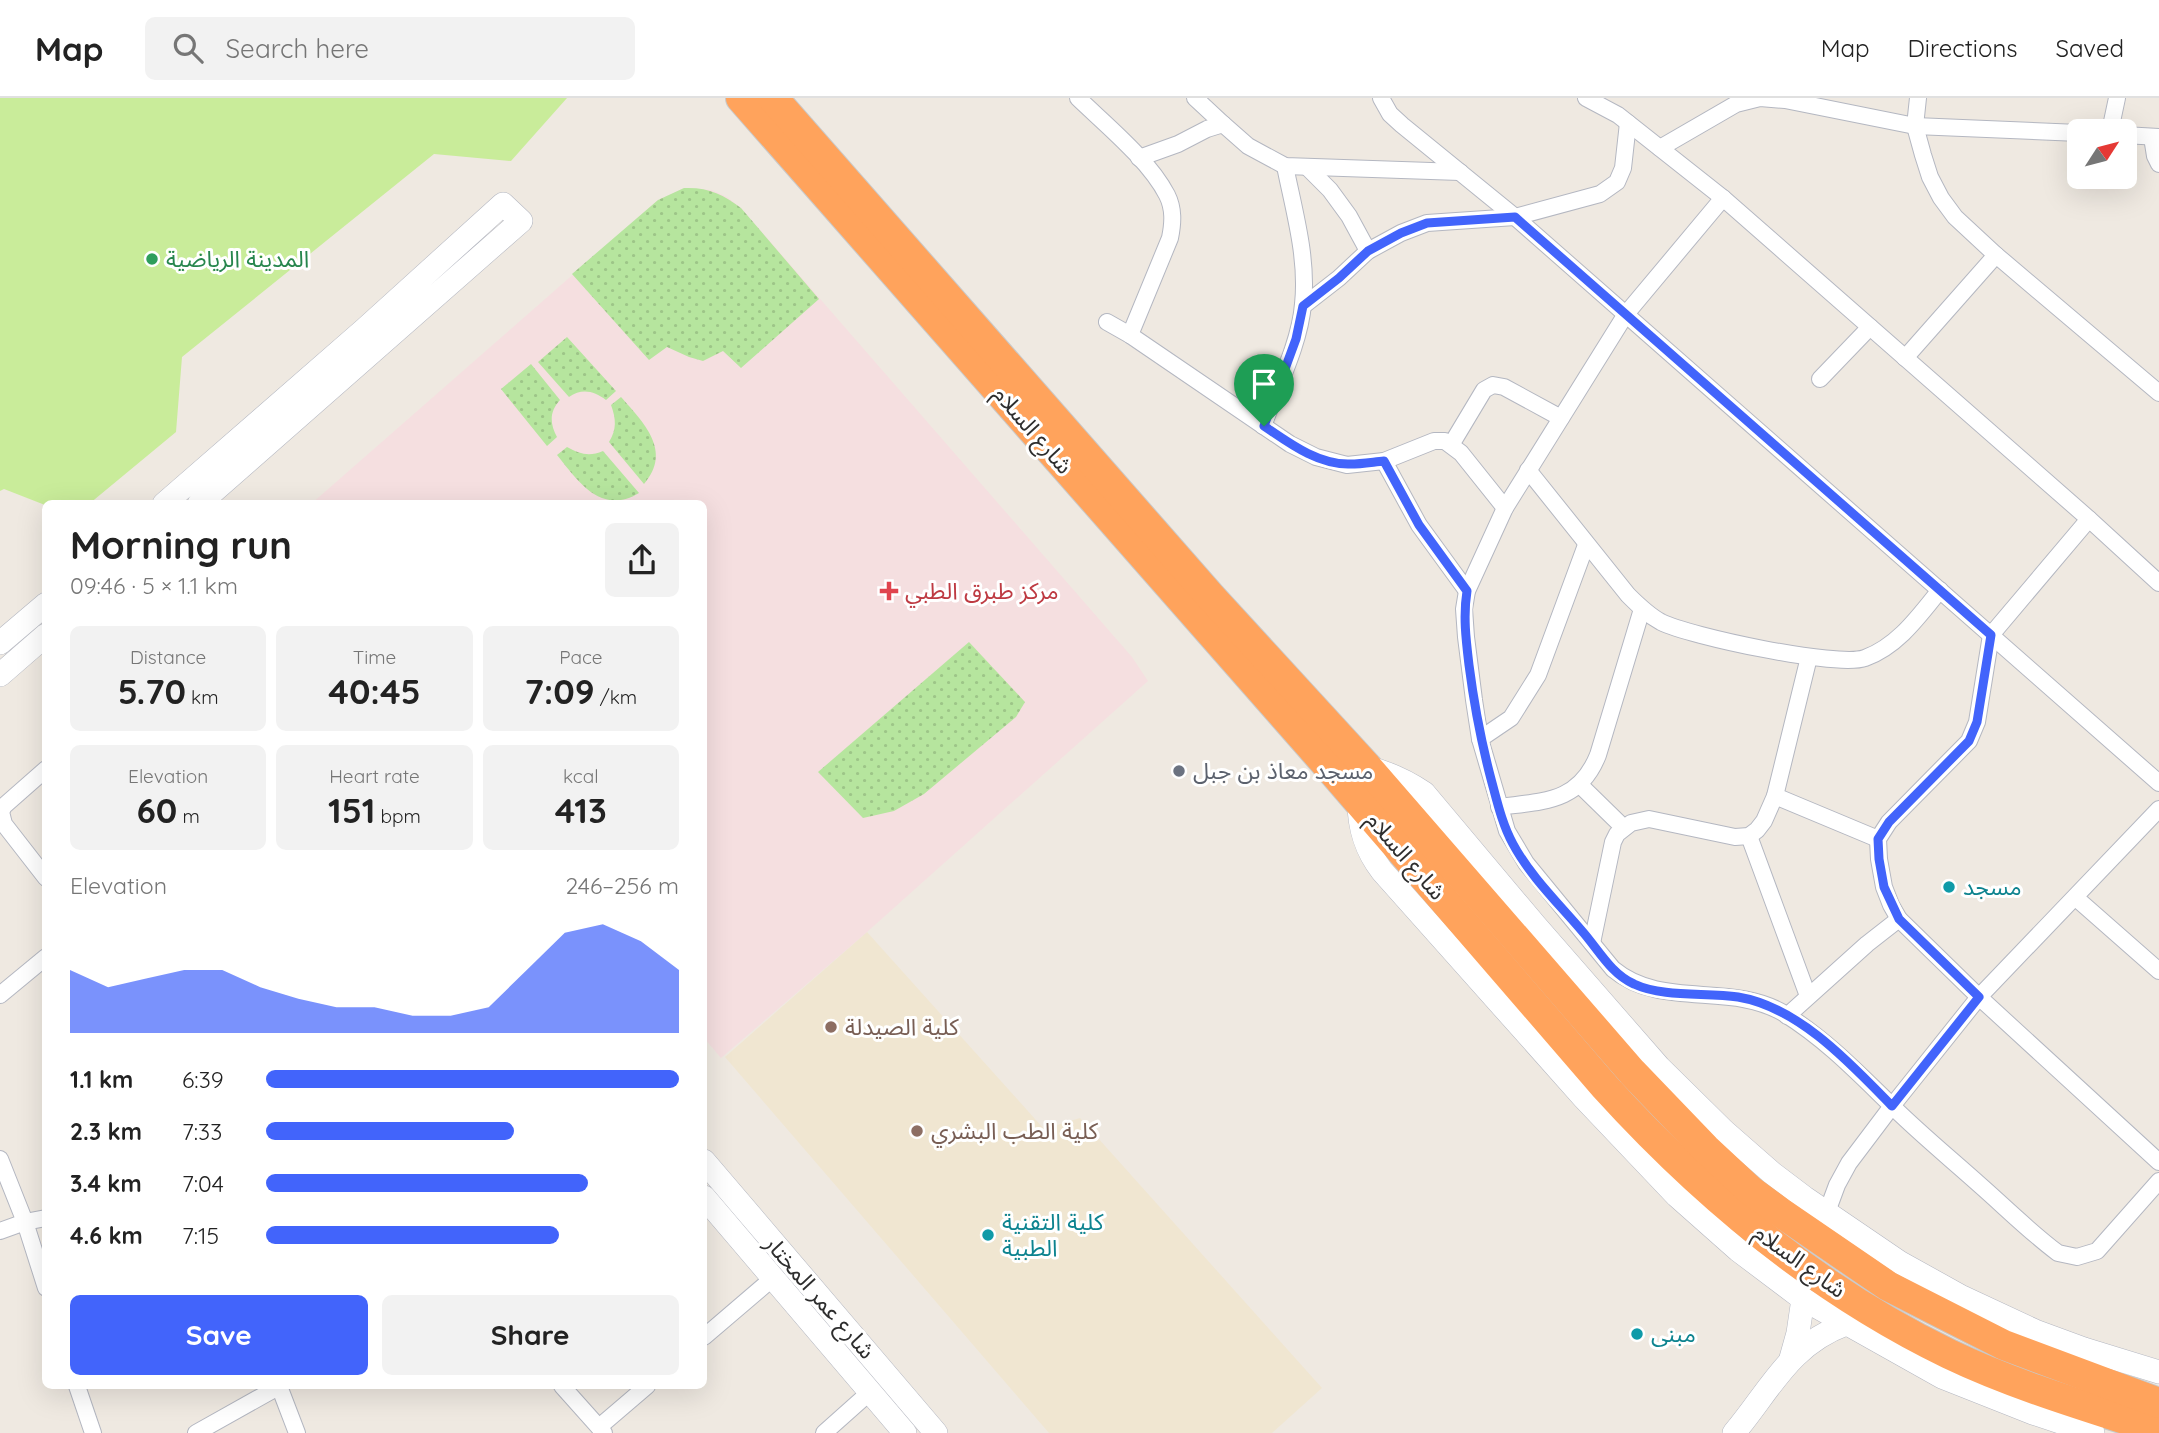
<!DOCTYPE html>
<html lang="en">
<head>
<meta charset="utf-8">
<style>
  body { margin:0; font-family:Quicksand,"Noto Sans Arabic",sans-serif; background:#f2f2f2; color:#222; height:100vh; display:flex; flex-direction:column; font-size:26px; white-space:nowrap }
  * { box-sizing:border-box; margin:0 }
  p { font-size:23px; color:#767676 }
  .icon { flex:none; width:38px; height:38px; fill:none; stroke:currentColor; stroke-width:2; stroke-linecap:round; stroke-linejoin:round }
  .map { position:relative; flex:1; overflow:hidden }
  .sheet { position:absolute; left:42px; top:402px; width:665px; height:889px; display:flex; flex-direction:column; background:#fff; border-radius:10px; box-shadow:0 7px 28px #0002 }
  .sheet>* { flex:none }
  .needle { width:46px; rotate:54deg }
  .buttons { position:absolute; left:2067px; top:21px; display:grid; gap:14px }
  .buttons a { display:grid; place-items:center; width:70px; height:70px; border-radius:10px; background:#fff; box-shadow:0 7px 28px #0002; font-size:35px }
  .pin { position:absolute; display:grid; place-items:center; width:60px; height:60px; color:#fff; margin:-72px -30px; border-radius:50% 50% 50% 0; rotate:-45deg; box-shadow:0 0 7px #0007 }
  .pin .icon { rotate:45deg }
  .round { display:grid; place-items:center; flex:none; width:74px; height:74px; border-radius:10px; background:#f2f2f2 }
  .head { display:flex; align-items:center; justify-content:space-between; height:119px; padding:0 28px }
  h1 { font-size:38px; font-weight:800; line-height:52px }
  .metrics { display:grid; grid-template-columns:repeat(3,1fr); gap:10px; height:119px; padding:7px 28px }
  .metrics div { display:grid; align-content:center; border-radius:10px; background:#f2f2f2; text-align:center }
  .metrics b { font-size:35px; font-weight:800 }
  .metrics small { font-size:19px; font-weight:400 }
  .metrics p { font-size:19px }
  .chart { height:196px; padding:14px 28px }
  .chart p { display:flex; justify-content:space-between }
  .chart svg { width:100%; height:126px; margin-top:7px; fill:#4264fb; opacity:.7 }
  .cta { display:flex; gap:14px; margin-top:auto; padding:14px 28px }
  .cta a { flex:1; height:80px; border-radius:10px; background:#4264fb; color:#fff; font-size:28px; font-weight:800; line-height:80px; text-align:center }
  .cta a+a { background:#f2f2f2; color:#222 }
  ul { padding:0 28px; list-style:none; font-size:23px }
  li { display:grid; grid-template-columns:112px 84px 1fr; align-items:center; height:52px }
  li i { height:18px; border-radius:9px; background:#4264fb }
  header { display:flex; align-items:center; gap:42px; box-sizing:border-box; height:98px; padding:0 35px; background:#fff; border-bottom:2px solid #e0e0e0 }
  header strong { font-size:33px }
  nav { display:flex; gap:38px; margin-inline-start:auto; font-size:24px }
  .search { width:490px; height:63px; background:#f2f2f2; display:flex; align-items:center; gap:18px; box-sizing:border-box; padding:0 24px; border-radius:10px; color:#767676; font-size:26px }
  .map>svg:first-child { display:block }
  .education { fill:#f0e6d1 }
  .medical { fill:#f5dfe0 }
  .garden { fill:url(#garden-dots) }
  .pitch { fill:#c9ec9a }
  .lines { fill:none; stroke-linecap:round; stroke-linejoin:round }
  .street-casing { stroke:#b4b7c1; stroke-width:18 }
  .secondary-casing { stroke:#b4b7c1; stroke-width:24 }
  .highway-casing { stroke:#c9c9c9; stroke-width:32 }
  .street { stroke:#fff; stroke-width:16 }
  .secondary { stroke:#fff; stroke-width:23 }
  .highway { stroke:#ffa35c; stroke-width:30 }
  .route-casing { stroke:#fff; stroke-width:14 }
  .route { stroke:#4264fb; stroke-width:9 }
  .leisure-dot { fill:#2e9e5b; stroke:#fff; stroke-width:2.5 }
  .health-dot { fill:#e0444e; stroke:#fff; stroke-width:2.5 }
  .worship-dot { fill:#6b7280; stroke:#fff; stroke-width:2.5 }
  .culture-dot { fill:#0f9aa8; stroke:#fff; stroke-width:2.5 }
  .education-dot { fill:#8d6e63; stroke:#fff; stroke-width:2.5 }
  .labels { text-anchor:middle; stroke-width:6; stroke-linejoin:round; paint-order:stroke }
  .leisure-label { font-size:23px; fill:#27864d; stroke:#fff; text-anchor:start }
  .street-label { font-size:23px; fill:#2e2e2e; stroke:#fff }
  .health-label { font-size:23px; fill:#be3a42; stroke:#fff; text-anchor:start }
  .worship-label { font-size:23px; fill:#5b616d; stroke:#fff; text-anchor:start }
  .culture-label { font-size:23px; fill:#0d838f; stroke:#fff; text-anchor:start }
  .education-label { font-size:23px; fill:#785e54; stroke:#fff; text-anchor:start }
</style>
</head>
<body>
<header>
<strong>Map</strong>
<div class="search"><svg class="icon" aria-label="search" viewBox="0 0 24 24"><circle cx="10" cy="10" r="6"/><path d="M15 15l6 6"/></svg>Search here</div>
<nav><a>Map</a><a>Directions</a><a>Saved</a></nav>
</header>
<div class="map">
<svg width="2159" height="1335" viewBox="0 0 2159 1335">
  <defs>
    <pattern id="garden-dots" width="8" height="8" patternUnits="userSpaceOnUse" patternTransform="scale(1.75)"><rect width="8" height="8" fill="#b6e59e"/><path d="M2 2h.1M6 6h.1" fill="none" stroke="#9dc588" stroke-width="1.8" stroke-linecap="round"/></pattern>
  </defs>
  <rect width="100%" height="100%" fill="#efe9e1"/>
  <!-- education -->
  <polygon class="education" points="867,834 1044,1031 1080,1020 1322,1290 1272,1335 1049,1335 725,959"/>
  <!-- medical -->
  <polygon class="medical" points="684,90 712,92 727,99 741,110 1132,559 1148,583 867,834 721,960 704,940 704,406 311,406 658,102"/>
  <!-- garden -->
  <g class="garden">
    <path d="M 684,90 C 708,89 723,96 741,110 L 819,201 L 741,270 L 723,253 L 703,263 L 689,259 L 667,249 L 649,262 L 572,176 L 658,102 Z"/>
    <path d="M 567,239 L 616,293 L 606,302 C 594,293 582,290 569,299 L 538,264 Z"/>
    <path d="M 531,266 L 560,302 C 549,314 550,326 557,339 L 547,348 L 501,291 Z"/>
    <path d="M 621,299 C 643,324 673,353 644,386 L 609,344 C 617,331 616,321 611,307 Z"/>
    <path d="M 567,349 C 580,356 589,359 603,353 L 639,395 C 601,418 578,383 557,357 Z"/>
    <polygon points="969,544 1025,604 1016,619 924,696 894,713 863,720 818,674"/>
  </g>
  <!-- pitch -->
  <polygon class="pitch" points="0,0 567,0 511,63 434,56 182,259 176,334 89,406 45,407 4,391 0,393"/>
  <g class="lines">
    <defs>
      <g id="street">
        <path d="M 1078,0 C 1106,27 1149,62 1167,97 C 1174,111 1173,125 1170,140 L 1130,237"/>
        <polyline points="1195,0 1223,26"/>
        <polyline points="1381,0 1390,16 1402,27 1515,119 2159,685"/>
        <polyline points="1586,0 1618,17 1723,100 2089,421 2159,485"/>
        <polyline points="1918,0 1915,28 1923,57 1930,79 1941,100 1955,119 1996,157 2159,295"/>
        <polyline points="2110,33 2117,0"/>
        <polyline points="2124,37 2159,39"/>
        <polyline points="2152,39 2155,58 2159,66"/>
        <polyline points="1660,50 1736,6 1760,0 1785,2 1915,28 2079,35"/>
        <polyline points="1139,60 1178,46 1207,31 1223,26 1248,48 1285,68 1460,74"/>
        <polyline points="1307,69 1330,92 1349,118 1368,153"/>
        <path d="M 1723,100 L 1626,216 L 1505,410 L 1467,493 L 1464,511 L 1466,539 L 1474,602 L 1480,641 L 1507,733 L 1526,765 L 1613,871 C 1662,912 1731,883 1785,916 C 1825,941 1856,973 1890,1006 C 1919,1035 1951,1061 1981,1088 C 2006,1110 2031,1135 2058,1155 L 2077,1159 L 2097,1153 L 2159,1083"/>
        <polyline points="1303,208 1339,180 1368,153 1401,135 1427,125 1515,119 1600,96 1617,84 1623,70 1628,25"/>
        <polyline points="1107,224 1130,237 1290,346 1316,359 1347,367 1384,363 1434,343 1445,343 1461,355 1505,410"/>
        <polyline points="1905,260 1996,157"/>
        <polyline points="1820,281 1870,229"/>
        <path d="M 1263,328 C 1277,290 1300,245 1303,206 C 1308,160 1294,113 1285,68"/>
        <polyline points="1451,347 1484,292 1493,287 1504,289 1561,320"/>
        <polyline points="1384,363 1419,427 1467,493"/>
        <path d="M 1528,372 L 1628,497 C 1638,507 1648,517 1661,524 C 1689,538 1838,570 1865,560 C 1898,548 1919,518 1940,492"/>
        <polyline points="2089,421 1991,537 1977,624 1969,643 1889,724 1878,741 1879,761 1884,789 1891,807 1899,821 1979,899 2159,1064"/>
        <polyline points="1480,641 1511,620 1538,577 1586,447"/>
        <polyline points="46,671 4,708 1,714 4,726 46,780"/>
        <polyline points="1580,687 1624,730"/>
        <polyline points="1775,698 1878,741"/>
        <path d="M 1499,709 C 1543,703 1579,705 1598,657 L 1642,511"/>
        <polyline points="1749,738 1808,898"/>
        <polyline points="2076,800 2159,873"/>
        <polyline points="1592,845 1613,744 1617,736 1631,725 1649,721 1735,739 1749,738 1757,732 1764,723 1775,698 1809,559"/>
        <polyline points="0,897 46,859"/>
        <polyline points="1787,918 1867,846 1899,821"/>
        <polyline points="0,1061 25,1124 46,1190"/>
        <polyline points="1827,1114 1837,1087 1849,1065 1892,1008 1979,899 2159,711"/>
        <polyline points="0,1133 25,1124 46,1120"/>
        <polyline points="704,1239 773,1180"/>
        <polyline points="77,1288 93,1335"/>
        <polyline points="279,1288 297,1335"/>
        <polyline points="562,1288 604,1335"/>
        <polyline points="599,1329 647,1288"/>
        <polyline points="196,1335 280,1288"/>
        <polyline points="824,1335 870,1294"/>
      </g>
      <g id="secondary">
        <polyline points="164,406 365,231 503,106 521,123 199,406"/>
        <polyline points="0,545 46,506"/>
        <polyline points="0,577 46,537"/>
        <path d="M 1367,669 C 1389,675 1405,682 1424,695 L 1535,827 L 1659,969 L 1724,1033 L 1772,1075 L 1805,1100 L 1899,1164 L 1962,1199 L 2035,1233 L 2084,1251 L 2159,1274"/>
        <path d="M 1359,704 C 1359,731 1366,752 1382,773 L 1584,1000 L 1677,1098 L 1738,1152 L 1803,1201 L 1942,1279 L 2033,1315 L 2093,1335"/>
        <polyline points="704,1063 936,1335"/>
        <polyline points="704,1099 905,1335"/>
        <polyline points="1791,1260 1798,1235 1803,1201"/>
        <path d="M 1734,1335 C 1771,1291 1789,1247 1846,1226"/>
      </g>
      <g id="highway">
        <path d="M 741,0 L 1328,668 L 1605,989 C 1703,1097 1817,1192 1949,1256 C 2016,1288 2088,1309 2159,1332"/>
        <polyline points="773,0 1211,499 1367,669 1632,974 1706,1051 1750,1092 1780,1114 1888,1188 2004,1247 2159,1305"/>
      </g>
    </defs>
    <!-- street casing -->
    <use href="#street" class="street-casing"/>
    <!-- secondary casing -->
    <use href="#secondary" class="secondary-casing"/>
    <!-- highway casing -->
    <use href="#highway" class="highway-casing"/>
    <!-- street -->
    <use href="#street" class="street"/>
    <!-- secondary -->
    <use href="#secondary" class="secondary"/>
    <!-- highway -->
    <use href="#highway" class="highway"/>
  </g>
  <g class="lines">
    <defs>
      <path id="route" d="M 1515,119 L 1991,537 L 1977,624 L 1969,643 L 1889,724 L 1878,741 L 1879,761 L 1884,789 L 1899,821 L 1979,899 L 1892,1008 C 1851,966 1799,909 1738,899 C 1706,894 1664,900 1634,886 C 1611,876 1598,851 1582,833 C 1559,806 1530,778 1513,746 C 1502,726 1497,703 1491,681 C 1481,643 1474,606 1469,567 C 1466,542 1463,518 1467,493 L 1419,427 L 1384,363 C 1373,364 1362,366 1350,366 C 1318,367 1289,345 1264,328 L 1296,241 L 1303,208 L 1339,180 L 1368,153 L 1401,135 L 1427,125 Z"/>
    </defs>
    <!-- route casing -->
    <use href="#route" class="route-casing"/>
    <!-- route -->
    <use href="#route" class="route"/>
  </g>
  <!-- markers -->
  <circle class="leisure-dot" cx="152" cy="161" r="7"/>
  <path class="health-dot" d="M885.5 482.5h7v7h7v7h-7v7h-7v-7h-7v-7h7z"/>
  <circle class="worship-dot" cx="1179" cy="673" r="7"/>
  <g class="culture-dot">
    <circle cx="1949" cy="789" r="7"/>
    <circle cx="988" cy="1137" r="7"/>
    <circle cx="1637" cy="1236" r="7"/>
  </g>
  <g class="education-dot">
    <circle cx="831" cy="929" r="7"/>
    <circle cx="917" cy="1033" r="7"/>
  </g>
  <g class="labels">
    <!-- leisure labels -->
    <g class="leisure-label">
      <text x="166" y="169">المدينة الرياضية</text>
    </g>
    <!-- street labels -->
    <g class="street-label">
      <text transform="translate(1033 332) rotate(49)" y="8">شارع السلام</text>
      <text transform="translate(1406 758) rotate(49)" y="8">شارع السلام</text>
      <text transform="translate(1800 1163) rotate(36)" y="8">شارع السلام</text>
      <text transform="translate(820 1199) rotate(49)" y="8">شارع عمر المختار</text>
    </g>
    <!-- health labels -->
    <g class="health-label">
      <text x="905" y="501">مركز طبرق الطبي</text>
    </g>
    <!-- worship labels -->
    <g class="worship-label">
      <text x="1193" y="681">مسجد معاذ بن جبل</text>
    </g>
    <!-- culture labels -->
    <g class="culture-label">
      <text x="1963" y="797">مسجد</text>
      <text x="1002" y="1132">كلية التقنية<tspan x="1002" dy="26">الطبية</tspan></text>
      <text x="1651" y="1244">مبنى</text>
    </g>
    <!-- education labels -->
    <g class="education-label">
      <text x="845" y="937">كلية الصيدلة</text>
      <text x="931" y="1041">كلية الطب البشري</text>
    </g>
  </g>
</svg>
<div class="buttons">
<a><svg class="needle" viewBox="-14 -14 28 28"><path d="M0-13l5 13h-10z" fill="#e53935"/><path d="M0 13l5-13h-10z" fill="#767676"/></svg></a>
</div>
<div class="pin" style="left:1264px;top:328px;background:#1e9e55"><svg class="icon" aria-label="arrive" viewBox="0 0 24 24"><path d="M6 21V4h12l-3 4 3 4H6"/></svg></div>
<section class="sheet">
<div class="head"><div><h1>Morning run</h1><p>09:46 · 5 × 1.1 km</p></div><a class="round"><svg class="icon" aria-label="share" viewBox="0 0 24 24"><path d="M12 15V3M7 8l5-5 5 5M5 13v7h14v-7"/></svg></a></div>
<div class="metrics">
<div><p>Distance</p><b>5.70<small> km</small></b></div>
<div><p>Time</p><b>40:45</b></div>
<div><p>Pace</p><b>7:09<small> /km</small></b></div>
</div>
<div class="metrics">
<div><p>Elevation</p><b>60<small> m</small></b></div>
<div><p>Heart rate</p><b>151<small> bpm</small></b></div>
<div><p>kcal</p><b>413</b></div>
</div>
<div class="chart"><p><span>Elevation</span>246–256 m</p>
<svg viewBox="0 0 160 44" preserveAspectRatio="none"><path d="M0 44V22L10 28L20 25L30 22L40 22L50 28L60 32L70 35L80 35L90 38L100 38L110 35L120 22L130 9L140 6L150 12L160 22V44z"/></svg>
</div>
<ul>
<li><b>1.1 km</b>6:39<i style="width:100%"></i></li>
<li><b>2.3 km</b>7:33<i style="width:60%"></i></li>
<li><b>3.4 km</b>7:04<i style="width:78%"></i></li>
<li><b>4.6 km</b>7:15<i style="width:71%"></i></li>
</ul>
<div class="cta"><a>Save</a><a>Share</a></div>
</section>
</div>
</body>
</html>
